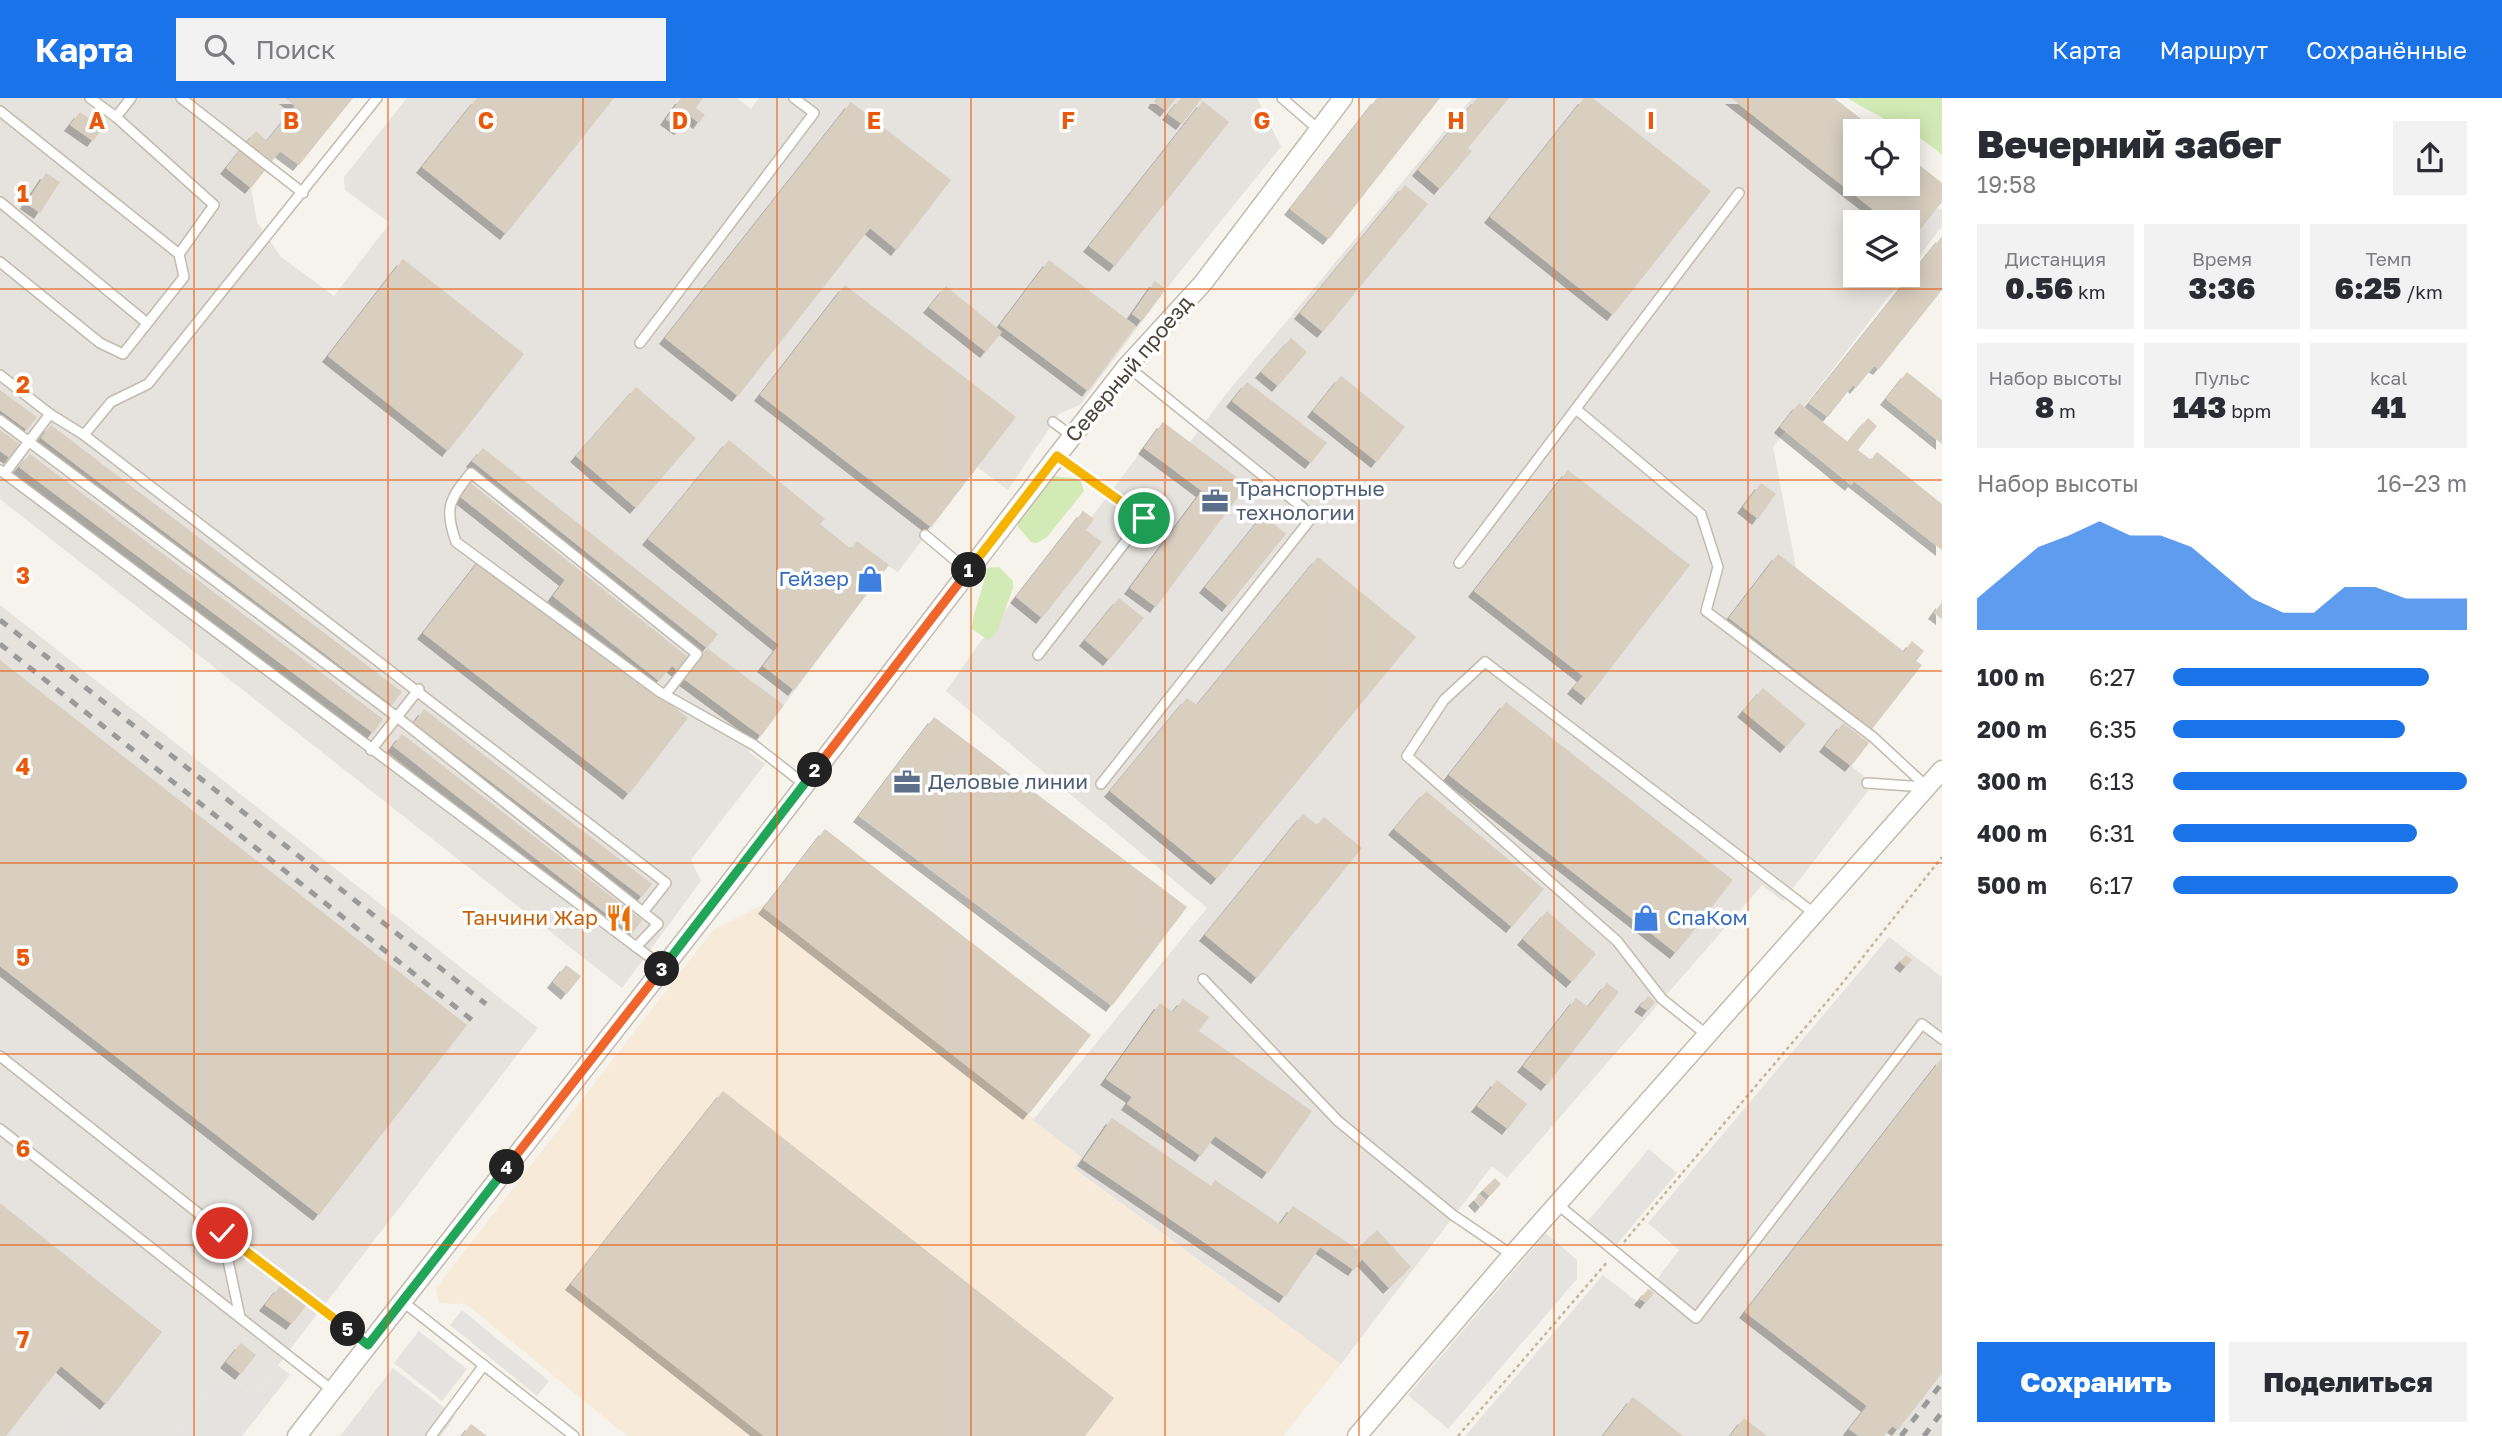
<!DOCTYPE html>
<html lang="ru">
<head>
<meta charset="utf-8">
<style>
  body { margin:0; font-family:"Golos Text",sans-serif; background:#f2f2f3; color:#2b2b33; height:100vh; display:flex; flex-direction:column; font-size:26px; white-space:nowrap }
  * { box-sizing:border-box; margin:0 }
  p { font-size:23px; color:#7c7c81 }
  .icon { flex:none; width:38px; height:38px; fill:none; stroke:currentColor; stroke-width:2; stroke-linecap:round; stroke-linejoin:round }
  .map { position:relative; flex:1; overflow:hidden }
  .side { display:flex; flex-direction:column; background:#fff; width:560px }
  .side>* { flex:none }
  .tools { position:absolute; left:1843px; top:21px; display:grid; gap:14px }
  .tools a { display:grid; place-items:center; width:77px; height:77px; border-radius:0px; background:#fff; box-shadow:0 4px 18px #0003; font-size:35px }
  .pin { position:absolute; display:grid; place-items:center; width:60px; height:60px; color:#fff; margin:-30px; border:4px solid #fff; border-radius:50%; box-shadow:0 2px 7px #0007 }
  .km { position:absolute; width:35px; height:35px; margin:-18px; border-radius:50%; background:#222; color:#fff; font-size:19px; line-height:35px; text-align:center }
  .round { display:grid; place-items:center; flex:none; width:74px; height:74px; border-radius:0px; background:#f2f2f3 }
  .overview { display:flex; align-items:center; justify-content:space-between; height:119px; padding:0 35px }
  h1 { font-size:38px; font-weight:800; line-height:52px }
  .metrics { display:grid; grid-template-columns:repeat(3,1fr); gap:10px; height:119px; padding:7px 35px }
  .metrics div { display:grid; align-content:center; border-radius:0px; background:#f2f2f3; text-align:center }
  .metrics b { font-size:30px; font-weight:800 }
  .metrics small { font-size:19px; font-weight:400 }
  .metrics p { font-size:19px }
  .chart { height:196px; padding:14px 35px }
  .chart p { display:flex; justify-content:space-between }
  .chart svg { width:100%; height:126px; margin-top:7px; fill:#1a73e8; opacity:.7 }
  .primary-button { display:flex; gap:14px; margin-top:auto; padding:14px 35px }
  .primary-button a { flex:1; height:80px; border-radius:0px; background:#1a73e8; color:#fff; font-size:28px; font-weight:800; line-height:80px; text-align:center }
  .primary-button a+a { background:#f2f2f3; color:#2b2b33 }
  ul { padding:0 35px; list-style:none; font-size:23px }
  li { display:grid; grid-template-columns:112px 84px 1fr; align-items:center; height:52px }
  li i { height:18px; border-radius:9px; background:#1a73e8 }
  header { display:flex; align-items:center; gap:42px; box-sizing:border-box; height:98px; padding:0 35px; background:#1a73e8; color:#fff }
  header strong { font-size:33px }
  nav { display:flex; gap:38px; margin-inline-start:auto; font-size:24px }
  .search { width:490px; height:63px; background:#f2f2f3; display:flex; align-items:center; gap:18px; box-sizing:border-box; padding:0 24px; border-radius:0px; color:#7c7c81; font-size:26px }
  main { display:flex; flex:1; min-height:0 }
  .map>svg:first-child { display:block }
  .commercial { fill:#f7ead8 }
  .industrial { fill:#e6e2dd }
  .green { fill:#d2eab5 }
  .parking { fill:#e5e3e0 }
  .building { fill:#d8cfc1; filter:url(#shadow) }
  .lines { fill:none; stroke-linecap:round; stroke-linejoin:round }
  .lane-casing { stroke:#c2bbae; stroke-width:12 }
  .street-casing { stroke:#c2bbae; stroke-width:21 }
  .path { stroke:#c4b79f; stroke-width:2.5; stroke-dasharray:3.5 3.5; stroke-linecap:butt }
  .lane { stroke:#fff; stroke-width:9 }
  .street { stroke:#fff; stroke-width:18 }
  .rail { stroke:#9a9a9a; stroke-width:5; stroke-dasharray:9 9; stroke-linecap:butt }
  .split-1-casing { stroke:#fff; stroke-width:14 }
  .split-2-casing { stroke:#fff; stroke-width:14 }
  .split-3-casing { stroke:#fff; stroke-width:14 }
  .split-4-casing { stroke:#fff; stroke-width:14 }
  .split-5-casing { stroke:#fff; stroke-width:14 }
  .split-6-casing { stroke:#fff; stroke-width:14 }
  .split-1 { stroke:#f5b400; stroke-width:9 }
  .split-2 { stroke:#f0652b; stroke-width:9 }
  .split-3 { stroke:#22a559; stroke-width:9 }
  .split-4 { stroke:#f0652b; stroke-width:9 }
  .split-5 { stroke:#22a559; stroke-width:9 }
  .split-6 { stroke:#f5b400; stroke-width:9 }
  .grid { fill:none; stroke:#e8590c; stroke-width:2; stroke-opacity:0.55 }
  .labels { text-anchor:middle; stroke-width:7; stroke-linejoin:round; paint-order:stroke }
  .street-label { font-size:21px; fill:#4b4439; stroke:#fff }
  .service-label { font-size:21px; fill:#4e5e75; stroke:#fff; text-anchor:start }
  .shop-label { font-size:21px; fill:#366cbe; stroke:#fff; text-anchor:end }
  .food-label { font-size:21px; fill:#c56008; stroke:#fff; text-anchor:end }
  .grid-label { font-size:23px; text-anchor:middle; font-weight:bold; fill:#e8590c; stroke:#fff; stroke-width:7; stroke-linejoin:round; paint-order:stroke }
</style>
</head>
<body>
<header>
<strong>Карта</strong>
<div class="search"><svg class="icon" aria-label="search" viewBox="0 0 24 24"><circle cx="10" cy="10" r="6"/><path d="M15 15l6 6"/></svg>Поиск</div>
<nav><a>Карта</a><a>Маршрут</a><a>Сохранённые</a></nav>
</header>
<main>
<div class="map">
<svg width="1942" height="1338" viewBox="0 0 1942 1338">
  <defs>
    <filter id="shadow"><feDropShadow dx="-6" dy="6" stdDeviation="0" flood-color="#0004"/></filter>
  </defs>
  <rect width="100%" height="100%" fill="#f6f3ec"/>
  <!-- commercial -->
  <polygon class="commercial" points="766,805 1081,1059 1073,1071 1341,1266 1283,1338 627,1338 466,1206 439,1205 436,1190 713,832"/>
  <!-- industrial -->
  <g class="industrial">
    <polygon points="0,0 353,0 299,67 280,53 251,90 257,124 281,159 334,198 390,125 345,92 344,79 407,0 737,0 751,11 759,0 1257,0 1281,49 1166,191 1080,307 1059,316 1008,392 977,369 898,474 888,468 749,654 765,666 691,762 701,783 622,890 0,401"/>
    <polygon points="1472,0 1731,0 1889,124 1855,124 1855,177 1905,177 1773,349 1796,470 1922,567 1873,630 1877,634 1851,668 1863,677 1868,693 1783,803 1762,787 1507,1080 1492,1068 1341,1266 1073,1070 1081,1059 1033,1022 1207,810 946,593 978,547 1083,413 1092,419 1163,324 1190,344 1222,301"/>
    <polygon points="1937,110 1942,112 1942,128 1908,173 1908,139 1912,142"/>
    <polygon points="0,507 538,930 254,1298 222,1274 172,1338 0,1338"/>
    <polygon points="1889,839 1942,879 1942,1338 1465,1338 1603,1177 1639,1205 1679,1152 1648,1125"/>
  </g>
  <!-- green -->
  <g class="green">
    <path d="M 1848,0 L 1942,0 L 1942,57 C 1914,31 1879,21 1848,0 Z"/>
    <polygon points="1053,378 1080,381 1084,393 1047,439 1037,445 1031,444 1018,429 1018,423"/>
    <path d="M 999,469 L 1013,483 L 1013,490 L 997,534 L 988,542 L 972,531 C 972,517 984,489 987,470 Z"/>
  </g>
  <!-- parking -->
  <g class="parking">
    <polygon points="1247,387 1272,406 1205,489 1184,472"/>
    <polygon points="1196,488 1229,513 1218,527 1185,503"/>
    <polygon points="1649,1051 1677,1075 1616,1147 1588,1123"/>
    <polygon points="1546,1135 1577,1162 1577,1181 1448,1331 1408,1297"/>
    <polygon points="462,1212 549,1283 537,1298 450,1227"/>
    <polygon points="419,1233 467,1271 442,1303 394,1265"/>
    <polygon points="278,1267 290,1277 242,1338 172,1338 222,1274 254,1298"/>
    <polygon points="393,1270 455,1318 441,1338 340,1338"/>
    <polygon points="75,1310 98,1327 90,1338 53,1338"/>
  </g>
  <!-- building -->
  <g class="building">
    <polygon points="285,0 353,0 299,67 280,53 251,90 226,70 256,33 267,43 295,8"/>
    <polygon points="477,0 614,0 506,136 422,69"/>
    <polygon points="681,0 703,0 696,10 705,17 699,25 690,18 680,31 666,21"/>
    <polygon points="1156,0 1176,0 1166,13 1154,4"/>
    <polygon points="1181,0 1202,0 1182,26 1168,16"/>
    <polygon points="1377,0 1440,0 1329,141 1290,111"/>
    <polygon points="1477,0 1509,0 1468,50 1472,53 1440,91 1418,72"/>
    <polygon points="1584,0 1593,0 1711,93 1613,217 1490,119"/>
    <polygon points="1731,0 1834,0 1877,33 1855,33 1855,86 1908,86 1908,58 1942,85 1942,104 1912,142 1908,139 1908,124 1889,124"/>
    <polygon points="1203,3 1229,24 1115,168 1089,148"/>
    <polygon points="851,4 951,82 897,152 870,130 738,298 665,240"/>
    <polygon points="80,14 103,30 93,43 70,27"/>
    <polygon points="46,75 60,84 40,115 26,105"/>
    <polygon points="1405,87 1428,106 1323,234 1300,215"/>
    <polygon points="1942,138 1942,192 1879,271 1874,268 1856,290 1853,287 1828,319 1809,305"/>
    <polygon points="403,161 524,256 448,353 328,258"/>
    <polygon points="1049,162 1136,228 1088,293 1000,227"/>
    <polygon points="1155,183 1166,191 1142,223 1132,216"/>
    <polygon points="845,187 1016,319 931,429 760,297"/>
    <polygon points="946,188 1002,234 986,254 929,209"/>
    <polygon points="1291,240 1307,254 1278,288 1261,274"/>
    <polygon points="1907,274 1942,302 1942,346 1886,301"/>
    <polygon points="1341,278 1405,329 1377,364 1313,313"/>
    <polygon points="1247,284 1327,345 1311,365 1232,303"/>
    <polygon points="636,289 696,340 636,410 576,358"/>
    <polygon points="0,292 37,319 27,332 0,312"/>
    <polygon points="1799,305 1848,344 1868,320 1877,328 1858,352 1871,362 1877,354 1942,406 1942,452 1854,383 1851,387 1780,329"/>
    <polygon points="1163,324 1247,387 1156,509 1130,490 1202,393 1144,350"/>
    <polygon points="51,327 402,594 392,607 41,340"/>
    <polygon points="0,332 20,346 10,360 0,353"/>
    <polygon points="729,342 825,421 820,426 851,451 857,443 889,467 794,592 763,568 779,547 648,441"/>
    <polygon points="483,350 718,536 707,550 472,363"/>
    <polygon points="30,356 383,621 373,635 19,369"/>
    <polygon points="1568,372 1690,467 1587,601 1573,590 1583,578 1474,493"/>
    <polygon points="468,383 689,560 678,573 672,568 659,583 553,498 565,482 458,397"/>
    <polygon points="1761,385 1776,396 1758,421 1743,409"/>
    <polygon points="1083,413 1094,421 1086,432 1102,444 1042,520 1016,499"/>
    <polygon points="1263,417 1286,436 1228,508 1205,489"/>
    <polygon points="1778,456 1904,554 1912,543 1924,553 1916,563 1922,567 1872,631 1729,520"/>
    <polygon points="482,459 688,620 629,696 423,535"/>
    <polygon points="1318,459 1416,539 1217,781 1110,693 1187,600 1197,607"/>
    <polygon points="1119,500 1144,520 1109,562 1085,542"/>
    <polygon points="1942,504 1942,521 1934,515"/>
    <polygon points="707,550 784,607 761,638 684,581"/>
    <polygon points="0,562 467,927 319,1117 0,868"/>
    <polygon points="1763,590 1806,626 1786,649 1743,613"/>
    <polygon points="1506,604 1733,782 1676,855 1449,677"/>
    <polygon points="424,611 652,786 642,799 414,625"/>
    <polygon points="934,619 1187,809 1112,908 859,718"/>
    <polygon points="1843,625 1869,645 1851,668 1825,648"/>
    <polygon points="402,636 642,822 632,836 393,648"/>
    <polygon points="1426,693 1544,791 1512,829 1394,731"/>
    <polygon points="1303,716 1317,727 1324,719 1362,750 1257,880 1205,837"/>
    <polygon points="825,731 1091,937 1029,1016 764,810"/>
    <polygon points="1547,813 1596,856 1572,884 1523,841"/>
    <polygon points="1906,857 1912,862 1906,869 1900,864"/>
    <polygon points="566,867 581,878 567,896 553,884"/>
    <polygon points="1607,885 1619,894 1547,987 1523,968 1576,900 1588,909"/>
    <polygon points="1648,898 1655,904 1648,913 1640,908"/>
    <polygon points="1183,901 1209,919 1199,933 1312,1013 1268,1075 1215,1038 1201,1058 1127,1006 1132,999 1106,981 1160,905 1173,914"/>
    <polygon points="1942,960 1942,1275 1898,1332 1892,1328 1884,1338 1859,1338 1849,1331 1867,1308 1745,1214"/>
    <polygon points="1497,982 1527,1006 1508,1031 1477,1008"/>
    <polygon points="723,993 1114,1300 1085,1338 764,1338 571,1186"/>
    <polygon points="1112,1020 1211,1088 1215,1082 1280,1126 1293,1108 1357,1151 1377,1132 1411,1169 1389,1190 1362,1161 1354,1172 1320,1149 1285,1199 1083,1062"/>
    <polygon points="1495,1080 1501,1086 1490,1098 1483,1092"/>
    <polygon points="1480,1096 1486,1103 1481,1109 1474,1102"/>
    <polygon points="0,1105 162,1234 106,1306 61,1268 6,1338 0,1338"/>
    <polygon points="280,1188 306,1208 292,1226 265,1207"/>
    <polygon points="1648,1191 1654,1195 1646,1205 1640,1201"/>
    <polygon points="241,1245 256,1257 241,1276 226,1264"/>
    <polygon points="1633,1299 1683,1338 1603,1338"/>
    <polygon points="1744,1320 1767,1338 1730,1338"/>
    <polygon points="471,1326 487,1338 462,1338"/>
  </g>
  <g class="lines">
    <defs>
      <g id="lane">
        <polyline points="90,0 116,19"/>
        <polyline points="181,0 303,95"/>
        <polyline points="1282,0 1319,32"/>
        <polyline points="0,13 179,156"/>
        <polyline points="0,104 147,225"/>
        <polyline points="0,164 100,245 123,256 184,179 179,156 214,107 116,19 131,0"/>
        <polyline points="640,245 814,15 794,0"/>
        <polyline points="0,277 50,316 84,337 666,785 643,814"/>
        <polyline points="1576,311 1701,416 1718,469 1706,513 1873,639 1927,689"/>
        <polyline points="0,322 397,619 658,826 636,849"/>
        <polyline points="1053,324 1072,338"/>
        <polyline points="84,337 111,304 148,286 377,0"/>
        <polyline points="0,372 663,869"/>
        <polyline points="5,375 50,316"/>
        <polyline points="925,437 968,473"/>
        <polyline points="1459,465 1739,95"/>
        <polyline points="1038,557 1144,420 1057,358"/>
        <path d="M 665,597 L 697,556 L 471,375 C 449,401 444,411 456,444 L 660,594 L 754,647 L 804,686"/>
        <polyline points="371,652 419,591"/>
        <polyline points="1867,685 1925,689"/>
        <polyline points="1101,686 1313,418 1127,268"/>
        <polyline points="1203,881 1338,1023 1453,1117 1512,1157"/>
        <polyline points="1707,937 1662,901 1617,843 1407,658 1444,602 1485,564 1815,816"/>
        <polyline points="0,958 222,1134 240,1219"/>
        <polyline points="0,1031 332,1292"/>
        <polyline points="1557,1106 1696,1220 1922,926 1942,941"/>
        <polyline points="222,1135 368,1247"/>
        <polyline points="402,1203 574,1338"/>
        <polyline points="431,1338 484,1267"/>
      </g>
      <g id="street">
        <polyline points="297,1338 725,791 1057,358 1127,268 1203,185 1343,0"/>
        <polyline points="1357,1338 1512,1157 1942,672"/>
      </g>
    </defs>
    <!-- lane casing -->
    <use href="#lane" class="lane-casing"/>
    <!-- street casing -->
    <use href="#street" class="street-casing"/>
    <!-- path -->
    <g class="path">
      <polyline points="1624,1144 1836,893 1942,759"/>
      <polyline points="1458,1338 1608,1163"/>
    </g>
    <!-- lane -->
    <use href="#lane" class="lane"/>
    <!-- street -->
    <use href="#street" class="street"/>
    <!-- rail -->
    <g class="rail">
      <polyline points="0,522 486,906"/>
      <polyline points="0,546 472,922"/>
      <polyline points="1901,1338 1942,1285"/>
      <polyline points="1924,1338 1942,1314"/>
    </g>
  </g>
  <g class="lines">
    <defs>
      <polyline id="split-1" points="969,472 1057,358 1144,420"/>
      <polyline id="split-2" points="815,672 969,472"/>
      <polyline id="split-3" points="662,871 815,672"/>
      <polyline id="split-4" points="507,1069 662,871"/>
      <polyline id="split-5" points="348,1231 368,1247 507,1069"/>
      <polyline id="split-6" points="222,1135 348,1231"/>
    </defs>
    <!-- split-1 casing -->
    <use href="#split-1" class="split-1-casing"/>
    <!-- split-2 casing -->
    <use href="#split-2" class="split-2-casing"/>
    <!-- split-3 casing -->
    <use href="#split-3" class="split-3-casing"/>
    <!-- split-4 casing -->
    <use href="#split-4" class="split-4-casing"/>
    <!-- split-5 casing -->
    <use href="#split-5" class="split-5-casing"/>
    <!-- split-6 casing -->
    <use href="#split-6" class="split-6-casing"/>
    <!-- split-1 -->
    <use href="#split-1" class="split-1"/>
    <!-- split-2 -->
    <use href="#split-2" class="split-2"/>
    <!-- split-3 -->
    <use href="#split-3" class="split-3"/>
    <!-- split-4 -->
    <use href="#split-4" class="split-4"/>
    <!-- split-5 -->
    <use href="#split-5" class="split-5"/>
    <!-- split-6 -->
    <use href="#split-6" class="split-6"/>
  </g>
  <!-- grid -->
  <path class="grid" d="M 194,0 L 194,1338M 388,0 L 388,1338M 583,0 L 583,1338M 777,0 L 777,1338M 971,0 L 971,1338M 1165,0 L 1165,1338M 1359,0 L 1359,1338M 1554,0 L 1554,1338M 1748,0 L 1748,1338M 0,191 L 1942,191M 0,382 L 1942,382M 0,573 L 1942,573M 0,765 L 1942,765M 0,956 L 1942,956M 0,1147 L 1942,1147"/>
  <!-- icons -->
  <defs>
    <symbol id="office-bare" viewBox="-9 -9 18 18"><path d="M-6-3h4V-5.5h4V-3h4V5H-6ZM-1-4.5V-3h2v-1.5ZM-6 0V1H6V0Z" fill="#5c6f8a" stroke="#fff" stroke-width="2.5" paint-order="stroke"/></symbol>
    <symbol id="shop-bare" viewBox="-9 -9 18 18"><path d="M-5-2.5h2.3a2.7 3.5 0 0 1 5.4 0H5L5.5 6h-11ZM-1.5-2.5h3a1.5 2.3 0 0 0-3 0Z" fill="#3f7fe0" stroke="#fff" stroke-width="2.5" paint-order="stroke"/></symbol>
    <symbol id="restaurant-bare" viewBox="-9 -9 18 18"><path d="M-5-6h1v4h1v-4h1v4h1v-4h1v5L-1.5 .5V6h-2V.5L-5-1ZM5-6V6H3V1.5H1.5Q1.5-4 5-6Z" fill="#e8710a" stroke="#fff" stroke-width="2.5" paint-order="stroke"/></symbol>
  </defs>
  <g fill-rule="evenodd">
    <use href="#office-bare" x="1196" y="384" width="38" height="38"/>
    <use href="#shop-bare" x="851" y="462" width="38" height="38"/>
    <use href="#office-bare" x="888" y="665" width="38" height="38"/>
    <use href="#restaurant-bare" x="600" y="801" width="38" height="38"/>
    <use href="#shop-bare" x="1627" y="801" width="38" height="38"/>
  </g>
  <g class="labels">
    <!-- street labels -->
    <g class="street-label">
      <text transform="translate(1129 271) rotate(-50)" y="7">Северный проезд</text>
    </g>
    <!-- service labels -->
    <g class="service-label">
      <text x="1236" y="398">Транспортные<tspan x="1236" dy="24">технологии</tspan></text>
      <text x="928" y="691">Деловые линии</text>
    </g>
    <!-- shop labels -->
    <g class="shop-label">
      <text x="849" y="488">Гейзер</text>
      <text x="1667" y="827" text-anchor="start">СпаКом</text>
    </g>
    <!-- food labels -->
    <g class="food-label">
      <text x="598" y="827">Танчини Жар</text>
    </g>
  </g>
  <g class="grid-label">
    <text x="97" y="31">A</text>
    <text x="291" y="31">B</text>
    <text x="486" y="31">C</text>
    <text x="680" y="31">D</text>
    <text x="874" y="31">E</text>
    <text x="1068" y="31">F</text>
    <text x="1262" y="31">G</text>
    <text x="1456" y="31">H</text>
    <text x="1651" y="31">I</text>
    <text x="23" y="104">1</text>
    <text x="23" y="295">2</text>
    <text x="23" y="486">3</text>
    <text x="23" y="677">4</text>
    <text x="23" y="868">5</text>
    <text x="23" y="1059">6</text>
    <text x="23" y="1250">7</text>
  </g>
</svg>
<div class="tools">
<a><svg class="icon" aria-label="locate" viewBox="0 0 24 24"><circle cx="12" cy="12" r="6"/><path d="M12 2v4M12 18v4M2 12h4M18 12h4"/></svg></a>
<a><svg class="icon" aria-label="layers" viewBox="0 0 24 24"><path d="M12 4l9 5-9 5-9-5zM3 14l9 5 9-5"/></svg></a>
</div>
<div class="pin" style="left:1144px;top:420px;background:#1e9e55"><svg class="icon" aria-label="arrive" viewBox="0 0 24 24"><path d="M6 21V4h12l-3 4 3 4H6"/></svg></div>
<div class="pin" style="left:222px;top:1135px;background:#d93025"><svg class="icon" aria-label="check" viewBox="0 0 24 24"><path d="M5 12l5 5 9-10"/></svg></div>
<b class="km" style="left:969px;top:472px">1</b>
<b class="km" style="left:815px;top:672px">2</b>
<b class="km" style="left:662px;top:871px">3</b>
<b class="km" style="left:507px;top:1069px">4</b>
<b class="km" style="left:348px;top:1231px">5</b>
</div>
<section class="side">
<div class="overview"><div><h1>Вечерний забег</h1><p>19:58</p></div><a class="round"><svg class="icon" aria-label="share" viewBox="0 0 24 24"><path d="M12 15V3M7 8l5-5 5 5M5 13v7h14v-7"/></svg></a></div>
<div class="metrics">
<div><p>Дистанция</p><b>0.56<small> km</small></b></div>
<div><p>Время</p><b>3:36</b></div>
<div><p>Темп</p><b>6:25<small> /km</small></b></div>
</div>
<div class="metrics">
<div><p>Набор высоты</p><b>8<small> m</small></b></div>
<div><p>Пульс</p><b>143<small> bpm</small></b></div>
<div><p>kcal</p><b>41</b></div>
</div>
<div class="chart"><p><span>Набор высоты</span>16–23 m</p>
<svg viewBox="0 0 160 44" preserveAspectRatio="none"><path d="M0 44V33L10 24L20 15L30 11L40 6L50 11L60 11L70 15L80 24L90 33L100 38L110 38L120 29L130 29L140 33L150 33L160 33V44z"/></svg>
</div>
<ul>
<li><b>100 m</b>6:27<i style="width:87%"></i></li>
<li><b>200 m</b>6:35<i style="width:79%"></i></li>
<li><b>300 m</b>6:13<i style="width:100%"></i></li>
<li><b>400 m</b>6:31<i style="width:83%"></i></li>
<li><b>500 m</b>6:17<i style="width:97%"></i></li>
</ul>
<div class="primary-button"><a>Сохранить</a><a>Поделиться</a></div>
</section>
</main>
</body>
</html>
